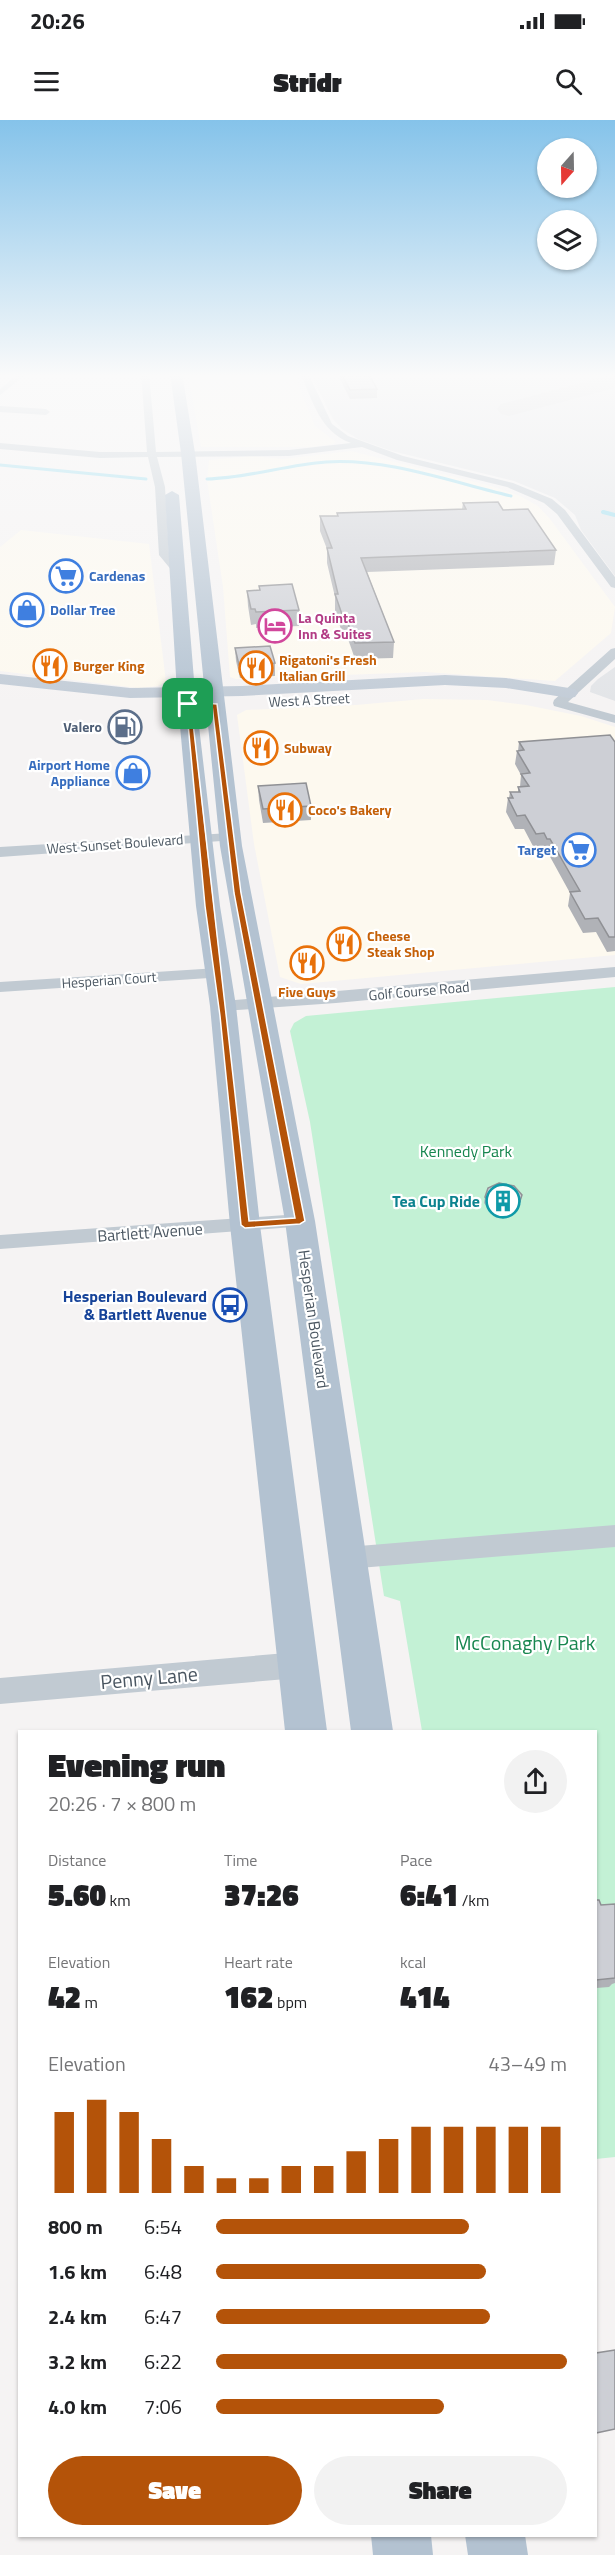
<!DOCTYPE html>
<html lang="en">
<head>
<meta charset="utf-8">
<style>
  body { margin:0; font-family:"Titillium Web",sans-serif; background:#f2f2f2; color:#202124; height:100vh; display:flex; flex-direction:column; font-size:22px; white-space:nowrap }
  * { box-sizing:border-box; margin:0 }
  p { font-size:20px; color:#757577 }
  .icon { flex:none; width:33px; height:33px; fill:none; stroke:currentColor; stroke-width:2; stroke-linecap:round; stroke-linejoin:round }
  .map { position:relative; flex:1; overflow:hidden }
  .side { position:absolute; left:18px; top:1610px; width:579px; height:807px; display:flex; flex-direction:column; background:#fff; border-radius:0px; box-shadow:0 2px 4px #0004 }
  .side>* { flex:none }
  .needle { width:39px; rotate:200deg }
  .buttons { position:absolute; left:537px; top:18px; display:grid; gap:12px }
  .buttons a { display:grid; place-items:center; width:60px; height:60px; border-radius:50%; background:#fff; box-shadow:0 2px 4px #0004; font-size:30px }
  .pin { position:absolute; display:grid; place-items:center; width:51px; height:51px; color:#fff; margin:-26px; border-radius:12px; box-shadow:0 3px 9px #0006 }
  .round { display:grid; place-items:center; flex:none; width:63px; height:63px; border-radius:32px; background:#f2f2f2 }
  .overview { display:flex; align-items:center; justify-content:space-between; height:102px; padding:0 30px }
  h1 { font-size:33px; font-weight:800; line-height:45px }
  .metrics { display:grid; grid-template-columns:repeat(3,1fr); gap:9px; height:102px; padding:6px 30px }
  .metrics div { display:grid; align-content:center }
  .metrics b { font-size:30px; font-weight:800 }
  .metrics small { font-size:16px; font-weight:400 }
  .metrics p { font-size:16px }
  .chart { height:168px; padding:12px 30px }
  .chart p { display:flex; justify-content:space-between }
  .chart svg { width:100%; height:108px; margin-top:6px; stroke:#b45309; stroke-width:6 }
  .action { display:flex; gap:12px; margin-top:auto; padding:12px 30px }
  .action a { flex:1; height:69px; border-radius:36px; background:#b45309; color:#fff; font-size:24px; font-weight:800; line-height:69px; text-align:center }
  .action a+a { background:#f2f2f2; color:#202124 }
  ul { padding:0 30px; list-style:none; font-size:20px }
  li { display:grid; grid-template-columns:96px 72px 1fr; align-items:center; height:45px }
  li i { height:15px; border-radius:8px; background:#b45309 }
  .status { display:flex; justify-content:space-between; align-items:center; height:42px; padding:0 30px; background:#fff; direction:ltr }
  .status svg { height:16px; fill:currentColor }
  header { display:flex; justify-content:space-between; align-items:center; height:78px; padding:0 30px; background:#fff; font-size:27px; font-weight:800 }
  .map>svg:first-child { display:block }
  .commercial { fill:#fdf9ef }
  .airport { fill:#e2e4e7 }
  .green { fill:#c3f1d5 }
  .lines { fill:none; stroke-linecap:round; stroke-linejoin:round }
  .stream-far1 { stroke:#90daee; stroke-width:3 }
  .stream { stroke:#90daee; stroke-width:4 }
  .taxiway { fill:#d5d6d8; fill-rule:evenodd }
  .street { fill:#c1cad2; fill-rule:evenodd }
  .secondary { fill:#c1cbd6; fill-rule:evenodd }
  .primary { fill:#b3c2d1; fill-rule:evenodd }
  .wall { fill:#b0b2b7 }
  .shaded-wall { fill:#909195 }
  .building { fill:#cdcfd5; stroke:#909195; stroke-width:1.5 }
  .route { fill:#b45309; stroke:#fff; stroke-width:1.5; fill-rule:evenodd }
  .labels { text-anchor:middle; stroke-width:4.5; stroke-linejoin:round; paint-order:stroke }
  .far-shop-label { font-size:14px; font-weight:bold; fill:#366cbe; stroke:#fff; text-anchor:start }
  .far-hotel-label { font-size:14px; font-weight:bold; fill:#b23c85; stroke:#fff; text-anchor:start }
  .far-food-label { font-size:14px; font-weight:bold; fill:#c56008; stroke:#fff; text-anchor:start }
  .far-street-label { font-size:14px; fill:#4a5661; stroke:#fff }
  .far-service-label { font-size:14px; font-weight:bold; fill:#4e5e75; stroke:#fff; text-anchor:end }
  .park-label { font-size:16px; fill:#17864f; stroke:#fff }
  .culture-label { font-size:16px; font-weight:bold; fill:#0d838f; stroke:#fff; text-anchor:end }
  .street-label { font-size:16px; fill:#4a5661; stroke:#fff }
  .transit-label { font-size:16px; font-weight:bold; fill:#164399; stroke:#fff; text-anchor:end }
  .near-park-label { font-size:20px; fill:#17864f; stroke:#fff }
  .near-street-label { font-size:20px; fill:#4a5661; stroke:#fff }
</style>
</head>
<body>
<div class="status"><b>20:26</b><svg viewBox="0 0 49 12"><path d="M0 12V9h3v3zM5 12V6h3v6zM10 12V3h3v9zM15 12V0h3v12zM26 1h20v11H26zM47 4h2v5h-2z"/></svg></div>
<header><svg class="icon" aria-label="menu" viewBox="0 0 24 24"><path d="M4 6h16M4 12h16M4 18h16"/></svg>Stridr<svg class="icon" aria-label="search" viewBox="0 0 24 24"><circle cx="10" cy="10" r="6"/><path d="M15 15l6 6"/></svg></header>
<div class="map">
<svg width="615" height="2435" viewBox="0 0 615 2435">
  <rect width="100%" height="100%" fill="#f5f3f3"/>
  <!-- commercial -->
  <g class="commercial">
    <polygon points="188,253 293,253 315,306 336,322 333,324 311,327 201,327"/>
    <polygon points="351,331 491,366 520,376 538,386 550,399 615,487 611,513 555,561 425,552 236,559 230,557 223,467 207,360 209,340 251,336 283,339"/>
    <polygon points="21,410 149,424 166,562 158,566 138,568 0,551 0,427"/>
    <polygon points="423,579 487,580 526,585 581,596 615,607 615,835 301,864 280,857 254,724 237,595 246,590 356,585"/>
  </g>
  <!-- airport -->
  <g class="airport">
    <polygon points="310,253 615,253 615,456 581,410 575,395 555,378 514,361 392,331 358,319 342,309 333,299"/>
    <polygon points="615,547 615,581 590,572 591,566 598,559"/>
  </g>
  <!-- green -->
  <polygon class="green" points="615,867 615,2037 596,2039 596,1611 422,1611 400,1481 384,1476 310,1002 290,911 294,903 306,896"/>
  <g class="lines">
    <!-- stream-far1 -->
    <g class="stream-far1">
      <polyline points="0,345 146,359"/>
      <path d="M 207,359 C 247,358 286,345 326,342 C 388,338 451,362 511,376"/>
      <polyline points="603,392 608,393"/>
    </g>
    <!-- stream -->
    <polyline class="stream" points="603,392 615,395"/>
    <!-- taxiway -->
    <polygon class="taxiway" points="615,254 615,268 509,296 501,294 497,289 501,284"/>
    <!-- street -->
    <g class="street">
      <polygon points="19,253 28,253 0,275 0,269"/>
      <path d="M 141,253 L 149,253 L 156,332 L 289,330 L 351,323 C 320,312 313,281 300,253 L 308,253 L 332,304 L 348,316 L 403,336 L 513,363 L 552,379 L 565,390 L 615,457 L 615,468 L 611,467 L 557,394 L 544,383 L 507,367 L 397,340 L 362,327 L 289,336 L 157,337 L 165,367 L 169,434 L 182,450 L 177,453 L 173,452 L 159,435 L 155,367 L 148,337 L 100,338 L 0,329 L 0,323 L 100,332 L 147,332 Z"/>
      <polygon points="0,286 46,289 50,292 46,295 0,292"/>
      <polygon points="615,528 615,539 568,582 615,595 615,603 554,586 553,583 554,580 611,529"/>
      <polygon points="230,713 235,714 237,717 235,720 0,737 0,727"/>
      <polygon points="615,847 615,857 336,883 223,891 217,890 214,886 217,882 223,881"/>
      <polygon points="218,848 224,849 227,853 224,857 0,872 0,862"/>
      <polygon points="300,1094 307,1096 310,1101 307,1106 0,1129 0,1115"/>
      <polygon points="615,1405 615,1427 347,1449 338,1446 334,1438 338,1430 347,1427"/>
      <polygon points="298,1532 308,1536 312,1545 308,1554 298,1558 0,1584 0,1558"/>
    </g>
    <!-- secondary -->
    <polygon class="secondary" points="0,554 130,568 242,566 445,555 506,558 569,568 575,569 578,573 575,577 569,578 506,568 445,565 242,576 130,578 0,564"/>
    <!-- primary -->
    <g class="primary">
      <polygon points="170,253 182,253 195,333 242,726 315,1101 393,1611 351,1611 285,1101 220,726 181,333"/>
      <polygon points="172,371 179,375 195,572 220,786 236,886 260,1105 327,1611 285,1611 230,1105 210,886 196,786 177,572 165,375"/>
      <polygon points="371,2415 431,2415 433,2435 373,2435"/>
      <polygon points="465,2415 525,2415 528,2435 468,2435"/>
    </g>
  </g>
  <!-- wall -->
  <g class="wall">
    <polygon points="337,253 368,253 377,269 377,278 350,279"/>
    <polygon points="463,383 503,390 556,430 554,445 367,452 394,522 393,538 355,539 348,519 344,519 335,490 335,477 327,443 327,429 320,411 320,396 337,396 337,393 462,389"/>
    <polygon points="259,466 299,490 299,506 256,508 256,504 251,505 248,486 247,471 259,470"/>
    <polygon points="235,528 275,543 275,556 240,558 236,541"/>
    <polygon points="519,622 615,622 615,831 607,832 596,812 583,813 568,786 570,773 548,733 545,733 542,727 534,728 524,709 515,709 506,692 508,678 509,678 510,672 518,672 518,667 520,667 521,655 515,644 517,631 518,631"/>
    <polygon points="258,666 311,686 311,700 263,703 259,680"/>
    <polygon points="485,1077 521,1080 518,1090 507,1094 492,1092 484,1083"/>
    <polygon points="596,1780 601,1785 615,1784 615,1863 612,1864 609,1867 596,1868"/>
  </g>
  <!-- shaded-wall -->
  <polygon class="shaded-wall" points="522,1075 518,1090 507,1094 508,1089"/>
  <!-- building -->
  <g class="building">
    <polygon points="341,253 368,253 377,269 350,270"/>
    <polygon points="498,382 503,390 528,389 556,430 361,438 394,522 355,523 348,503 345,503 335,474 338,474 327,428 332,428 320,396 338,396 337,393 466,389 463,383"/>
    <polygon points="292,464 299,490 256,492 255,489 251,489 247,471 260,470 259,466"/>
    <polygon points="270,526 275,543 239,545 235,528"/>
    <polygon points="610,615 615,622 615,817 609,817 598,798 585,799 570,772 580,771 550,719 547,719 544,713 536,714 525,695 517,696 508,678 513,678 510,672 520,672 518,667 529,666 521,654 530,653 517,631 524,630 519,622"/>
    <polygon points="306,663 311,686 263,689 258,666"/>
    <polygon points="499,1063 514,1066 522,1075 519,1084 508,1089 493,1086 485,1077 488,1068"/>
    <polygon points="596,1780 599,1780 601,1785 615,1784 615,1858 596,1860"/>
    <polygon points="615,2230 615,2309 596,2313 596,2233"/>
  </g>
  <!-- sky -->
  <linearGradient id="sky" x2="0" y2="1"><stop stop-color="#85c3ea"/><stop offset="0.43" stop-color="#fafafa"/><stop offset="1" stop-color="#fafafa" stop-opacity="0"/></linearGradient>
  <rect width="615" height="594" fill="url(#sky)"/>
  <!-- route -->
  <path class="route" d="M 186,582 L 217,584 L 241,773 L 305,1101 L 300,1104 L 245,1108 L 241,1105 L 220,896 L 205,786 ZM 191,585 L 212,585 L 234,773 L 295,1098 L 249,1101 C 231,929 209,758 191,585 Z"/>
  <!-- icons -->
  <defs>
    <symbol id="supermarket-ring" viewBox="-11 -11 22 22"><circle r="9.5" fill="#fff" stroke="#3f7fe0" stroke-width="1.5"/><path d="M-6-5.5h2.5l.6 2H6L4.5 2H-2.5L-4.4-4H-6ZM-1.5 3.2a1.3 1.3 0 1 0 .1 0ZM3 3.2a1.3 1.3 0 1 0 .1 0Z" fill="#3f7fe0"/></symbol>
    <symbol id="shop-ring" viewBox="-11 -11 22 22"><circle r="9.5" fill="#fff" stroke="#3f7fe0" stroke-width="1.5"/><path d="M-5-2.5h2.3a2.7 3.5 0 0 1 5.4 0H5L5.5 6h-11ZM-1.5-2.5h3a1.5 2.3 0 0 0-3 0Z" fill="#3f7fe0"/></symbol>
    <symbol id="hotel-ring" viewBox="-11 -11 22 22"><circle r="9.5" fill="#fff" stroke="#d1479c" stroke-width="1.5"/><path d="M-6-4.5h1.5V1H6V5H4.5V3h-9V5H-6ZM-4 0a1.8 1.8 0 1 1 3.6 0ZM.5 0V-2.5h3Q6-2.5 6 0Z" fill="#d1479c"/></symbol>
    <symbol id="restaurant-ring" viewBox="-11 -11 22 22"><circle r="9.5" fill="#fff" stroke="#e8710a" stroke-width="1.5"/><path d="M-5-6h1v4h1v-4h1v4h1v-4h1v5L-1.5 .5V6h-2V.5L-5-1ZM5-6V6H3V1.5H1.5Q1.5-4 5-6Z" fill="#e8710a"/></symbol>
    <symbol id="fuel-ring" viewBox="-11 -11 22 22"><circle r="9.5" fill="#fff" stroke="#5c6f8a" stroke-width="1.5"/><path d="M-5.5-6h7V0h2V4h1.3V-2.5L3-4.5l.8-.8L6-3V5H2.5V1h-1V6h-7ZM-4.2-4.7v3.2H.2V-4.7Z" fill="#5c6f8a"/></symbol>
    <symbol id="building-ring" viewBox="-11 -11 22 22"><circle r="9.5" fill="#fff" stroke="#0f9aa8" stroke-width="1.5"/><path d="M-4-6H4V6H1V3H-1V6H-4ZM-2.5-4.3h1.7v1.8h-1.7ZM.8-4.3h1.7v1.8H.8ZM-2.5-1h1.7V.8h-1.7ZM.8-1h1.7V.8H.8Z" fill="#0f9aa8"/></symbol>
    <symbol id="bus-ring" viewBox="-11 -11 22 22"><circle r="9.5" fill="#fff" stroke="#1a4fb4" stroke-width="1.5"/><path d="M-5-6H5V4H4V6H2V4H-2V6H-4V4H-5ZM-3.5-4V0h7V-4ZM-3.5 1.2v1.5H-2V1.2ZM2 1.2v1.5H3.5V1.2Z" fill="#1a4fb4"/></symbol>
  </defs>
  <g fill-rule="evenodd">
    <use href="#supermarket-ring" x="47" y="437" width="38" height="38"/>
    <use href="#shop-ring" x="8" y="471" width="38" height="38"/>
    <use href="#hotel-ring" x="256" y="487" width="38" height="38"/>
    <use href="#restaurant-ring" x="31" y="527" width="38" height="38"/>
    <use href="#restaurant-ring" x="237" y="529" width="38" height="38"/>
    <use href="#fuel-ring" x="106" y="588" width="38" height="38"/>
    <use href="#restaurant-ring" x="242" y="609" width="38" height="38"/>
    <use href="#shop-ring" x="114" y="634" width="38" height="38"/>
    <use href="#restaurant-ring" x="266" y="671" width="38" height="38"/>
    <use href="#supermarket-ring" x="560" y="711" width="38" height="38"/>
    <use href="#restaurant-ring" x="325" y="805" width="38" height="38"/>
    <use href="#restaurant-ring" x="288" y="824" width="38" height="38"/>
    <use href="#building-ring" x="484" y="1062" width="38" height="38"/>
    <use href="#bus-ring" x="211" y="1166" width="38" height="38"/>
  </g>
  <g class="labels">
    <!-- far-shop labels -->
    <g class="far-shop-label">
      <text x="89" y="461">Cardenas</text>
      <text x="50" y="495">Dollar Tree</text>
      <text x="110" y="650" text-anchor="end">Airport Home<tspan x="110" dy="16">Appliance</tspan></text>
      <text x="556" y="735" text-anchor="end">Target</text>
    </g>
    <!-- far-hotel labels -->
    <g class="far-hotel-label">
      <text x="298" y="503">La Quinta<tspan x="298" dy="16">Inn &amp; Suites</tspan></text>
    </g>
    <!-- far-food labels -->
    <g class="far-food-label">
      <text x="279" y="545">Rigatoni's Fresh<tspan x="279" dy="16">Italian Grill</tspan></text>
      <text x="73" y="551">Burger King</text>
      <text x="284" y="633">Subway</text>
      <text x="308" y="695">Coco's Bakery</text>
      <text x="367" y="821">Cheese<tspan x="367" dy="16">Steak Shop</tspan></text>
      <text x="307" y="877" text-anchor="middle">Five Guys</text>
    </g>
    <!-- far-street labels -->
    <g class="far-street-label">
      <text transform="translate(309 580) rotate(-3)" y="5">West A Street</text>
      <text transform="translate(115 724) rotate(-4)" y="5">West Sunset Boulevard</text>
      <text transform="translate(109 860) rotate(-4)" y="5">Hesperian Court</text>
      <text transform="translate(419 871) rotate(-5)" y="5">Golf Course Road</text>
    </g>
    <!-- far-service labels -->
    <g class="far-service-label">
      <text x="102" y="612">Valero</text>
    </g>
    <!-- park labels -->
    <g class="park-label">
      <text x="466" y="1037">Kennedy Park</text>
    </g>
    <!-- culture labels -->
    <g class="culture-label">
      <text x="480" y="1087">Tea Cup Ride</text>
    </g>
    <!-- street labels -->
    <g class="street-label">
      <text transform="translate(150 1112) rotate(-4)" y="6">Bartlett Avenue</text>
      <text transform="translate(314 1199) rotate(82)" y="6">Hesperian Boulevard</text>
    </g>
    <!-- transit labels -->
    <g class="transit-label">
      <text x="207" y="1182">Hesperian Boulevard<tspan x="207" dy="18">&amp; Bartlett Avenue</tspan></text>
    </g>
    <!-- near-park labels -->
    <g class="near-park-label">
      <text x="525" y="1530">McConaghy Park</text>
    </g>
    <!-- near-street labels -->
    <g class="near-street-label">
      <text transform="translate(149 1558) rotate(-5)" y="7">Penny Lane</text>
    </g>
  </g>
</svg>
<div class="buttons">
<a><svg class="needle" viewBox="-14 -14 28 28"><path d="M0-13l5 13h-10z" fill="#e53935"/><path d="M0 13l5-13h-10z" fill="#757577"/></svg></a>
<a><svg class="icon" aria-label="layers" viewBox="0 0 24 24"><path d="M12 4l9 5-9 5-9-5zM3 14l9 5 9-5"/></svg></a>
</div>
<div class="pin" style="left:188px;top:584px;background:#1e9e55"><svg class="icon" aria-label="arrive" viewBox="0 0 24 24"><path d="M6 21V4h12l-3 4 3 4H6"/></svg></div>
<section class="side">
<div class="overview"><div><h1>Evening run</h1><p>20:26 · 7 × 800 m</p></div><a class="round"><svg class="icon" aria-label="share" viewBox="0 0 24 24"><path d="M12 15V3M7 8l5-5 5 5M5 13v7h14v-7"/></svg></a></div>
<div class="metrics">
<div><p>Distance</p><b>5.60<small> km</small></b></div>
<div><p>Time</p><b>37:26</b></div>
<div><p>Pace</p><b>6:41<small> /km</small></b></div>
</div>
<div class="metrics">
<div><p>Elevation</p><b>42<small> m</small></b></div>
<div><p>Heart rate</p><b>162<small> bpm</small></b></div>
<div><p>kcal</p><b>414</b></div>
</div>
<div class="chart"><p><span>Elevation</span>43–49 m</p>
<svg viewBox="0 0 160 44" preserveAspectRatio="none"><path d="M5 44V11M15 44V6M25 44V11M35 44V22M45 44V33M55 44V38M65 44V38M75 44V33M85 44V33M95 44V27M105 44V22M115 44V17M125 44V17M135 44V17M145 44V17M155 44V17"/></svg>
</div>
<ul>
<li><b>800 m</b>6:54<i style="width:72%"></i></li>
<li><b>1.6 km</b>6:48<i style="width:77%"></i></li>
<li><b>2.4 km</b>6:47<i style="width:78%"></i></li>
<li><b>3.2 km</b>6:22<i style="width:100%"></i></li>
<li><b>4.0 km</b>7:06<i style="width:65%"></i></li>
</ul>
<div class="action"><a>Save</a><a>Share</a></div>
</section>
</div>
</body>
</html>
